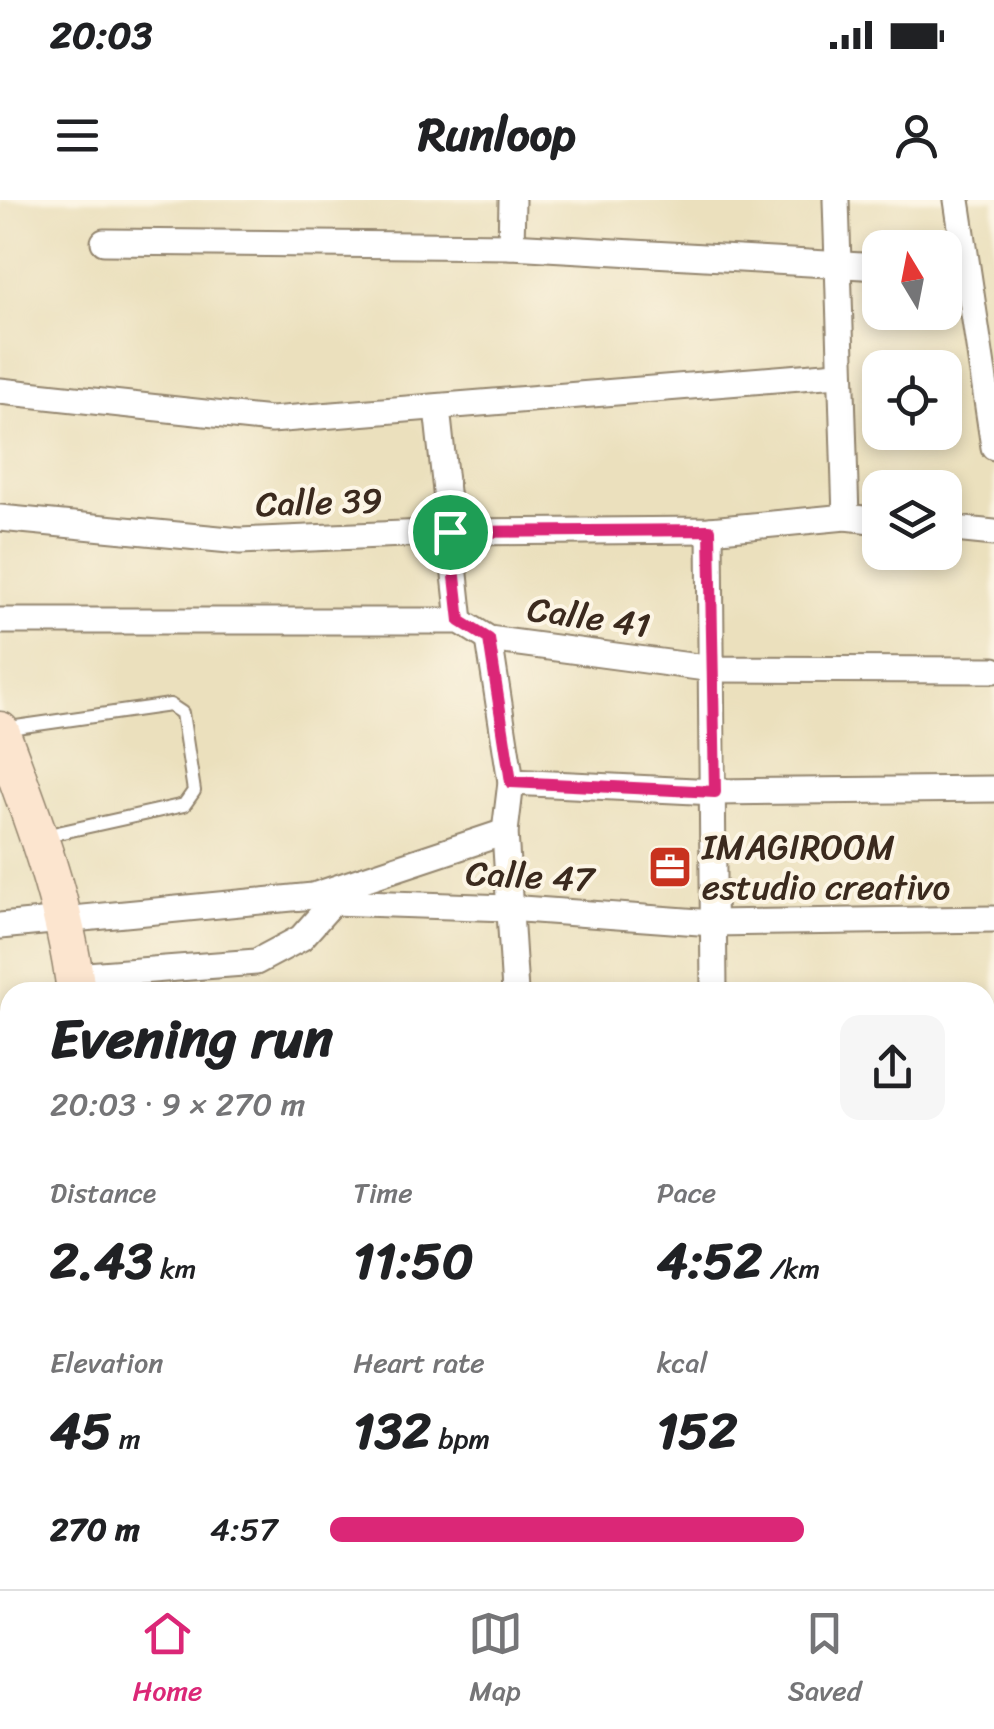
<!DOCTYPE html>
<html lang="en">
<head>
<meta charset="utf-8">
<style>
  body { margin:0; font-family:Sriracha,sans-serif; background:#f6f6f6; color:#202124; height:100vh; display:flex; flex-direction:column; font-size:38px; white-space:nowrap }
  * { box-sizing:border-box; margin:0 }
  p { font-size:32px; color:#757577 }
  .icon { flex:none; width:55px; height:55px; fill:none; stroke:currentColor; stroke-width:2; stroke-linecap:round; stroke-linejoin:round }
  .map { position:relative; flex:1; overflow:hidden }
  .side { position:absolute; left:0px; top:782px; width:995px; height:608px; display:flex; flex-direction:column; background:#fff; border-radius:30px 30px 0 0; box-shadow:0 5px 15px #0003 }
  .side>* { flex:none }
  .needle { width:65px; rotate:350deg }
  .controls { position:absolute; left:862px; top:30px; display:grid; gap:20px }
  .controls a { display:grid; place-items:center; width:100px; height:100px; border-radius:20px; background:#fff; box-shadow:0 5px 15px #0003; font-size:50px }
  .pin { position:absolute; display:grid; place-items:center; width:85px; height:85px; color:#fff; margin:-42px; border:5px solid #fff; border-radius:50%; box-shadow:0 2px 10px #0007 }
  .round { display:grid; place-items:center; flex:none; width:105px; height:105px; border-radius:20px; background:#f6f6f6 }
  .overview { display:flex; align-items:center; justify-content:space-between; height:170px; padding:0 50px }
  h1 { font-size:55px; font-weight:700; line-height:75px }
  .metrics { display:grid; grid-template-columns:repeat(3,1fr); gap:15px; height:170px; padding:10px 50px }
  .metrics div { display:grid; align-content:center }
  .metrics b { font-size:50px; font-weight:700 }
  .metrics small { font-size:28px; font-weight:400 }
  .metrics p { font-size:28px }
  ul { padding:0 50px; list-style:none; font-size:32px }
  li { display:grid; grid-template-columns:160px 120px 1fr; align-items:center; height:75px }
  li i { height:25px; border-radius:12px; background:#db2777 }
  .status { display:flex; justify-content:space-between; align-items:center; height:70px; padding:0 50px; background:#fff; direction:ltr }
  .status svg { height:28px; fill:currentColor }
  header { display:flex; justify-content:space-between; align-items:center; height:130px; padding:0 50px; background:#fff; font-size:45px; font-weight:700 }
  .tabs { display:flex; justify-content:space-around; align-items:center; height:140px; border-top:2px solid #e0e0e0; background:#fff; font-size:28px; color:#757577 }
  .tabs a { display:grid; justify-items:center; gap:5px }
  .tabs .on { color:#db2777 }
  .map>svg:first-child { display:block }
  .lines { fill:none; stroke-linecap:round; stroke-linejoin:round }
  .lane-casing { stroke:#93856e; stroke-width:16 }
  .street-casing { stroke:#93856e; stroke-width:29 }
  .secondary-casing { stroke:#93856e; stroke-width:41 }
  .lane { stroke:#fff; stroke-width:12 }
  .street { stroke:#fff; stroke-width:25 }
  .secondary { stroke:#fce5cf; stroke-width:38 }
  .route-casing { stroke:#fff; stroke-width:20 }
  .route { stroke:#db2777; stroke-width:12 }
  .labels { text-anchor:middle; stroke-width:8; stroke-linejoin:round; paint-order:stroke }
  .street-label { font-size:35px; fill:#3b2a1e; stroke:#fcf5e5 }
  .poi-label { font-size:35px; fill:#3b2a1e; stroke:#fcf5e5; text-anchor:start }
</style>
</head>
<body>
<div class="status"><b>20:03</b><svg viewBox="0 0 49 12"><path d="M0 12V9h3v3zM5 12V6h3v6zM10 12V3h3v9zM15 12V0h3v12zM26 1h20v11H26zM47 4h2v5h-2z"/></svg></div>
<header><svg class="icon" aria-label="menu" viewBox="0 0 24 24"><path d="M4 6h16M4 12h16M4 18h16"/></svg>Runloop<svg class="icon" aria-label="person" viewBox="0 0 24 24"><circle cx="12" cy="8" r="4"/><path d="M4 21q1-7 8-7t8 7"/></svg></header>
<div class="map">
<svg width="994" height="1389" viewBox="0 0 994 1389">
  <rect width="100%" height="100%" fill="#fcf5e5"/>
  <filter id="ink" filterUnits="userSpaceOnUse"><feTurbulence type="fractalNoise" baseFrequency=".01" numOctaves="2"/><feDisplacementMap in="SourceGraphic" scale="20" xChannelSelector="R" yChannelSelector="G"/><feConvolveMatrix kernelMatrix="1 2 1 2 8 2 1 2 1" color-interpolation-filters="sRGB"/></filter>
  <filter id="wash" filterUnits="userSpaceOnUse"><feTurbulence type="fractalNoise" baseFrequency=".0048" numOctaves="4" result="noise"/><feDisplacementMap in="SourceGraphic" scale="40" xChannelSelector="R" yChannelSelector="G"/><feGaussianBlur stdDeviation="2.25" result="paint"/><feColorMatrix in="noise" values="0 0 0 0 0 0 0 0 0 0 0 0 0 0 0 0 0 1.4 0 .05"/><feComposite in="paint" operator="in"/></filter>
  <g filter="url(#wash)">
    <rect width="100%" height="100%" fill="#ebe0bd"/>
  </g>
  <g filter="url(#ink)">
    <g class="lines">
      <defs>
        <polyline id="lane" points="2,529 170,505 182,513 194,591 184,605 44,636"/>
        <g id="street">
          <polyline points="836,0 846,317"/>
          <polyline points="957,0 994,247"/>
          <polyline points="104,42 511,46 880,67"/>
          <polyline points="511,46 512,0"/>
          <polyline points="0,191 271,220 838,174"/>
          <polyline points="437,208 460,421"/>
          <polyline points="0,318 240,341 450,332 710,330 846,317 880,321"/>
          <polyline points="945,328 994,333"/>
          <polyline points="710,330 714,792"/>
          <polyline points="0,421 460,421 489,439 713,469 994,470"/>
          <polyline points="489,439 511,582 505,632 515,792"/>
          <polyline points="511,582 715,592 994,589"/>
          <polyline points="313,696 505,632"/>
          <polyline points="0,726 313,696 333,702 508,708 713,723 994,719"/>
          <polyline points="74,776 256,762 301,738 333,702"/>
          <polyline points="985,844 994,844"/>
          <polyline points="0,863 10,862"/>
          <polyline points="0,994 10,993"/>
          <polyline points="985,1002 994,1002"/>
          <polyline points="0,1119 10,1118"/>
          <polyline points="985,1164 994,1165"/>
          <polyline points="0,1237 10,1237"/>
          <polyline points="985,1372 994,1372"/>
          <polyline points="178,1380 182,1389"/>
        </g>
        <g id="secondary">
          <path d="M 0,531 C 32,616 65,701 76,792"/>
          <polyline points="0,1360 10,1360"/>
        </g>
      </defs>
      <!-- lane casing -->
      <use href="#lane" class="lane-casing"/>
      <!-- street casing -->
      <use href="#street" class="street-casing"/>
      <!-- secondary casing -->
      <use href="#secondary" class="secondary-casing"/>
      <!-- lane -->
      <use href="#lane" class="lane"/>
      <!-- street -->
      <use href="#street" class="street"/>
      <!-- secondary -->
      <use href="#secondary" class="secondary"/>
    </g>
  </g>
  <g class="lines" filter="url(#ink)">
    <defs>
      <polygon id="route" points="710,330 715,592 511,582 489,439 460,421 450,332"/>
    </defs>
    <!-- route casing -->
    <use href="#route" class="route-casing"/>
    <!-- route -->
    <use href="#route" class="route"/>
  </g>
  <!-- icons -->
  <defs>
    <symbol id="office-square" viewBox="-11 -11 22 22"><rect x="-9" y="-9" width="18" height="18" rx="4" fill="#c8321e" stroke="#fcf5e5"/><path d="M-6-3h4V-5.5h4V-3h4V5H-6ZM-1-4.5V-3h2v-1.5ZM-6 0V1H6V0Z" fill="#fff"/></symbol>
  </defs>
  <g fill-rule="evenodd">
    <use href="#office-square" x="645" y="642" width="50" height="50"/>
  </g>
  <g class="labels">
    <!-- street labels -->
    <g class="street-label">
      <text transform="translate(319 302) rotate(-2)" y="12">Calle 39</text>
      <text transform="translate(589 417) rotate(8)" y="12">Calle 41</text>
      <text transform="translate(530 676) rotate(3)" y="12">Calle 47</text>
    </g>
    <!-- poi labels -->
    <g class="poi-label">
      <text x="702" y="659">IMAGIROOM<tspan x="702" dy="40">estudio creativo</tspan></text>
    </g>
  </g>
</svg>
<div class="controls">
<a><svg class="needle" viewBox="-14 -14 28 28"><path d="M0-13l5 13h-10z" fill="#e53935"/><path d="M0 13l5-13h-10z" fill="#757577"/></svg></a>
<a><svg class="icon" aria-label="locate" viewBox="0 0 24 24"><circle cx="12" cy="12" r="6"/><path d="M12 2v4M12 18v4M2 12h4M18 12h4"/></svg></a>
<a><svg class="icon" aria-label="layers" viewBox="0 0 24 24"><path d="M12 4l9 5-9 5-9-5zM3 14l9 5 9-5"/></svg></a>
</div>
<div class="pin" style="left:450px;top:332px;background:#1e9e55"><svg class="icon" aria-label="arrive" viewBox="0 0 24 24"><path d="M6 21V4h12l-3 4 3 4H6"/></svg></div>
<section class="side">
<div class="overview"><div><h1>Evening run</h1><p>20:03 · 9 × 270 m</p></div><a class="round"><svg class="icon" aria-label="share" viewBox="0 0 24 24"><path d="M12 15V3M7 8l5-5 5 5M5 13v7h14v-7"/></svg></a></div>
<div class="metrics">
<div><p>Distance</p><b>2.43<small> km</small></b></div>
<div><p>Time</p><b>11:50</b></div>
<div><p>Pace</p><b>4:52<small> /km</small></b></div>
</div>
<div class="metrics">
<div><p>Elevation</p><b>45<small> m</small></b></div>
<div><p>Heart rate</p><b>132<small> bpm</small></b></div>
<div><p>kcal</p><b>152</b></div>
</div>
<ul>
<li><b>270 m</b>4:57<i style="width:77%"></i></li>
</ul>
</section>
</div>
<nav class="tabs">
<a class="on"><svg class="icon" aria-label="home" viewBox="0 0 24 24"><path d="M3 11l9-7 9 7M6 9v11h12V9"/></svg>Home</a>
<a><svg class="icon" aria-label="map" viewBox="0 0 24 24"><path d="M3 6l6-2 6 2 6-2v14l-6 2-6-2-6 2zM9 4v14M15 6v14"/></svg>Map</a>
<a><svg class="icon" aria-label="saved" viewBox="0 0 24 24"><path d="M7 4h10v16l-5-4-5 4z"/></svg>Saved</a>
</nav>
</body>
</html>
